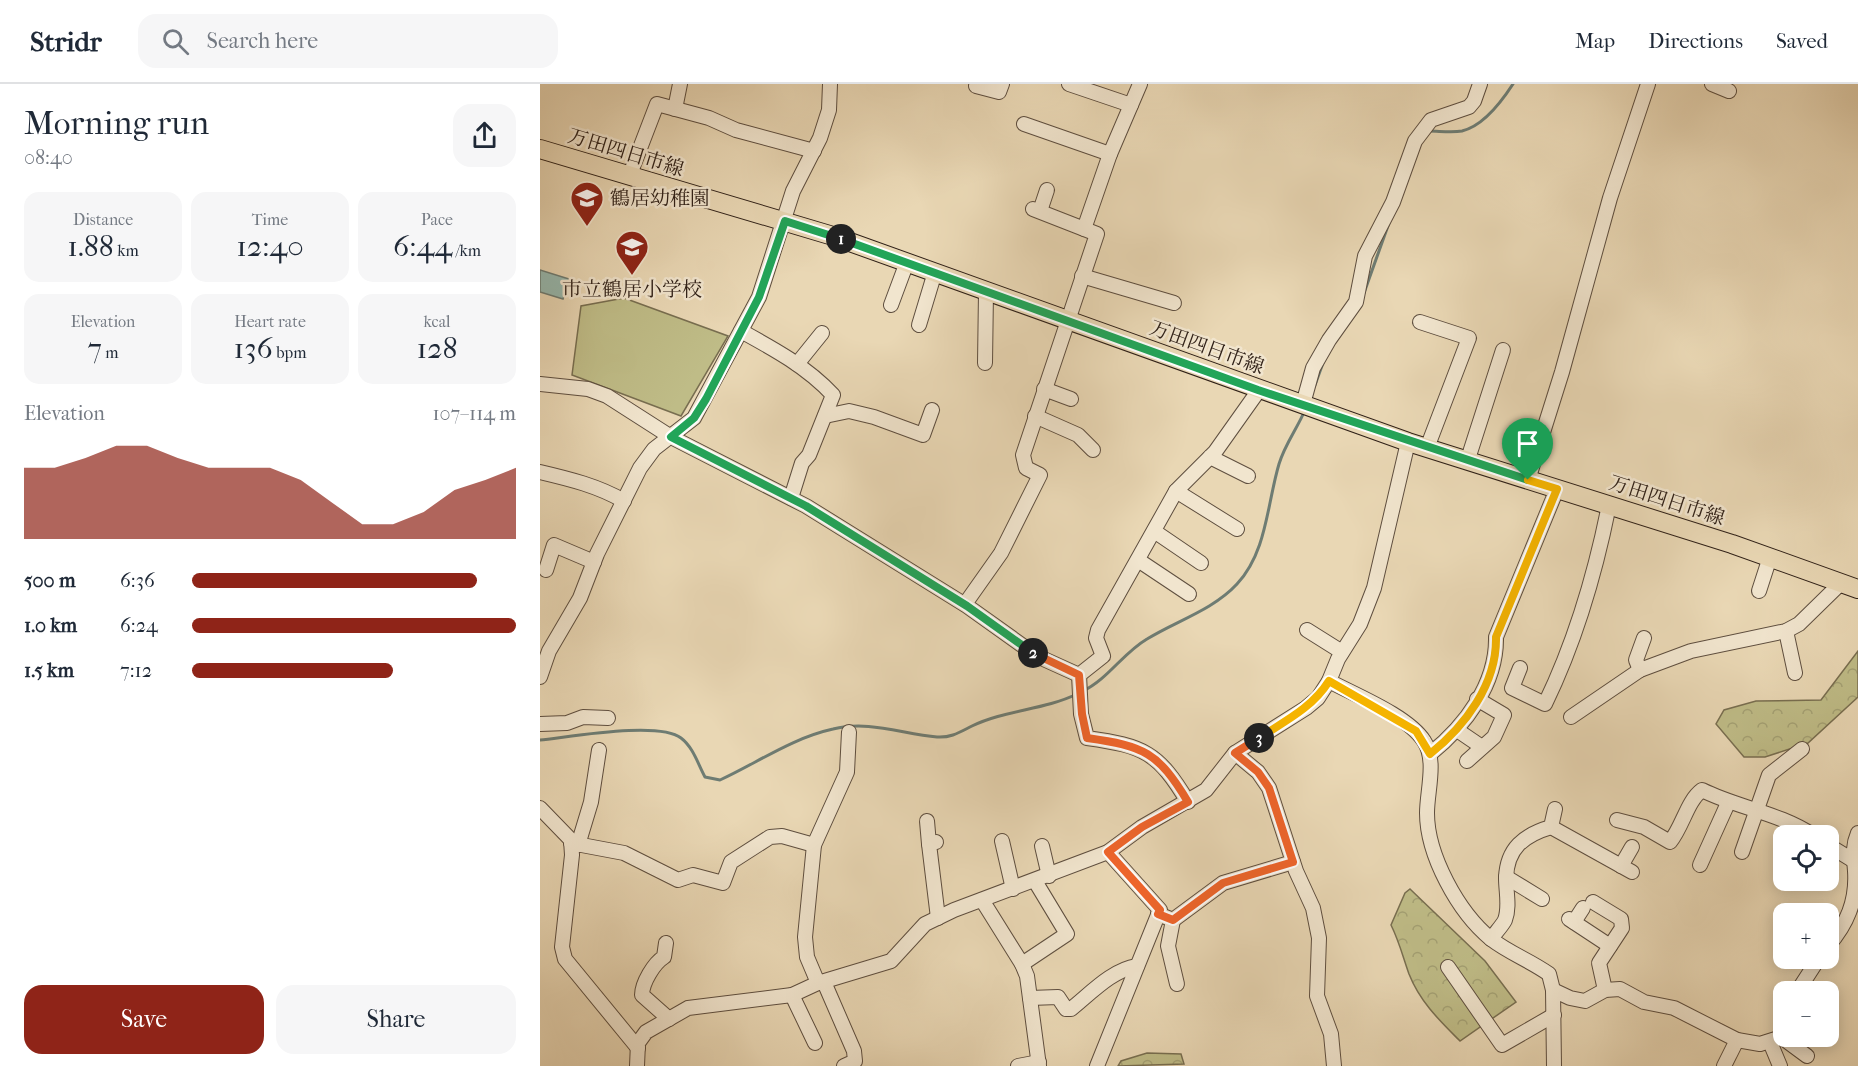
<!DOCTYPE html>
<html lang="en">
<head>
<meta charset="utf-8">
<style>
  body { margin:0; font-family:"IM FELL French Canon","Noto Serif JP",serif; background:#f6f6f7; color:#1f2937; height:100vh; display:flex; flex-direction:column; font-size:22px; white-space:nowrap }
  * { box-sizing:border-box; margin:0 }
  p { font-size:20px; color:#747a83 }
  .icon { flex:none; width:33px; height:33px; fill:none; stroke:currentColor; stroke-width:2; stroke-linecap:round; stroke-linejoin:round }
  .map { position:relative; flex:1; overflow:hidden }
  .side { display:flex; flex-direction:column; background:#fff; width:540px }
  .side>* { flex:none }
  .controls { position:absolute; left:1233px; top:741px; display:grid; gap:12px }
  .controls a { display:grid; place-items:center; width:66px; height:66px; border-radius:12px; background:#fff; box-shadow:0 3px 15px #0003; font-size:30px }
  .pin { position:absolute; display:grid; place-items:center; width:51px; height:51px; color:#fff; margin:-62px -26px; border-radius:50% 50% 50% 0; rotate:-45deg; box-shadow:0 0 6px #0007 }
  .pin .icon { rotate:45deg }
  .km { position:absolute; width:30px; height:30px; margin:-15px; border-radius:50%; background:#222; color:#fff; font-size:16px; line-height:30px; text-align:center }
  .round { display:grid; place-items:center; flex:none; width:63px; height:63px; border-radius:18px; background:#f6f6f7 }
  .overview { display:flex; align-items:center; justify-content:space-between; height:102px; padding:0 24px }
  h1 { font-size:33px; font-weight:600; line-height:45px }
  .figures { display:grid; grid-template-columns:repeat(3,1fr); gap:9px; height:102px; padding:6px 24px }
  .figures div { display:grid; align-content:center; border-radius:15px; background:#f6f6f7; text-align:center }
  .figures b { font-size:30px; font-weight:600 }
  .figures small { font-size:16px; font-weight:400 }
  .figures p { font-size:16px }
  .chart { height:168px; padding:12px 24px }
  .chart p { display:flex; justify-content:space-between }
  .chart svg { width:100%; height:108px; margin-top:6px; fill:#8f2418; opacity:.7 }
  .cta { display:flex; gap:12px; margin-top:auto; padding:12px 24px }
  .cta a { flex:1; height:69px; border-radius:18px; background:#8f2418; color:#fff; font-size:24px; font-weight:600; line-height:69px; text-align:center }
  .cta a+a { background:#f6f6f7; color:#1f2937 }
  ul { padding:0 24px; list-style:none; font-size:20px }
  li { display:grid; grid-template-columns:96px 72px 1fr; align-items:center; height:45px }
  li i { height:15px; border-radius:8px; background:#8f2418 }
  header { display:flex; align-items:center; gap:36px; box-sizing:border-box; height:84px; padding:0 30px; background:#fff; border-bottom:2px solid #e0e1e3 }
  header strong { font-size:28px }
  nav { display:flex; gap:33px; margin-inline-start:auto; font-size:21px }
  .search { width:420px; height:54px; background:#f6f6f7; display:flex; align-items:center; gap:15px; box-sizing:border-box; padding:0 21px; border-radius:18px; color:#747a83; font-size:22px }
  main { display:flex; flex:1; min-height:0 }
  .map>svg:first-child { display:block }
  .forest { fill:url(#forest-crowns); stroke:#786e50; stroke-width:1.5 }
  .garden { fill:#bfbc87; stroke:#786e50; stroke-width:1.5 }
  .water { fill:#97b9af; stroke:#6e7c73; stroke-width:1.5 }
  .lines { fill:none; stroke-linecap:round; stroke-linejoin:round }
  .stream { stroke:#6e7c73; stroke-width:3 }
  .minor-casing { stroke:#5e4e3f; stroke-width:16 }
  .major-casing { stroke:#302118; stroke-width:20 }
  .minor { stroke:#f1e5ce; stroke-width:14 }
  .major { stroke:#e9d7b4; stroke-width:18 }
  .split-1-casing { stroke:#fff; stroke-width:12 }
  .split-2-casing { stroke:#fff; stroke-width:12 }
  .split-3-casing { stroke:#fff; stroke-width:12 }
  .split-4-casing { stroke:#fff; stroke-width:12 }
  .split-1 { stroke:#22a559; stroke-width:8 }
  .split-2 { stroke:#22a559; stroke-width:8 }
  .split-3 { stroke:#f0652b; stroke-width:8 }
  .split-4 { stroke:#f5b400; stroke-width:8 }
  .labels { text-anchor:middle; stroke-width:5; stroke-linejoin:round; paint-order:stroke }
  .street-label { font-size:20px; fill:#302118; stroke:#f1e5ce }
  .poi-label { font-size:20px; fill:#302118; stroke:#f1e5ce; text-anchor:start }
</style>
</head>
<body>
<header>
<strong>Stridr</strong>
<div class="search"><svg class="icon" aria-label="search" viewBox="0 0 24 24"><circle cx="10" cy="10" r="6"/><path d="M15 15l6 6"/></svg>Search here</div>
<nav><a>Map</a><a>Directions</a><a>Saved</a></nav>
</header>
<main>
<section class="side">
<div class="overview"><div><h1>Morning run</h1><p>08:40</p></div><a class="round"><svg class="icon" aria-label="share" viewBox="0 0 24 24"><path d="M12 15V3M7 8l5-5 5 5M5 13v7h14v-7"/></svg></a></div>
<div class="figures">
<div><p>Distance</p><b>1.88<small> km</small></b></div>
<div><p>Time</p><b>12:40</b></div>
<div><p>Pace</p><b>6:44<small> /km</small></b></div>
</div>
<div class="figures">
<div><p>Elevation</p><b>7<small> m</small></b></div>
<div><p>Heart rate</p><b>136<small> bpm</small></b></div>
<div><p>kcal</p><b>128</b></div>
</div>
<div class="chart"><p><span>Elevation</span>107–114 m</p>
<svg viewBox="0 0 160 44" preserveAspectRatio="none"><path d="M0 44V15L10 15L20 11L30 6L40 6L50 11L60 15L70 15L80 15L90 20L100 29L110 38L120 38L130 33L140 24L150 20L160 15V44z"/></svg>
</div>
<ul>
<li><b>500 m</b>6:36<i style="width:88%"></i></li>
<li><b>1.0 km</b>6:24<i style="width:100%"></i></li>
<li><b>1.5 km</b>7:12<i style="width:62%"></i></li>
</ul>
<div class="cta"><a>Save</a><a>Share</a></div>
</section>
<div class="map">
<svg width="1318" height="982" viewBox="0 0 1318 982">
  <defs>
    <pattern id="forest-crowns" width="20" height="18" patternUnits="userSpaceOnUse" patternTransform="scale(1.5)"><rect width="20" height="18" fill="#bfbc87"/><path d="M2 6a3 3 0 1 1 6 0M12 15a3 3 0 1 1 6 0" fill="none" stroke="#a4a174"/></pattern>
  </defs>
  <rect width="100%" height="100%" fill="#e9d7b4"/>
  <filter id="stains"><feTurbulence type="fractalNoise" baseFrequency=".00333" numOctaves="4"/><feColorMatrix values="0 0 0 0 .2 0 0 0 0 .09 0 0 0 0 .02 0 0 0 .5 -.17"/></filter>
  <radialGradient id="worn" r=".72"><stop offset=".6" stop-color="#630" stop-opacity="0"/><stop offset="1" stop-color="#630" stop-opacity=".3"/></radialGradient>
  <!-- forest -->
  <g class="forest">
    <polygon points="1318,567 1318,613 1268,659 1225,673 1204,673 1176,640 1184,626 1216,617 1281,616"/>
    <path d="M 870,805 L 945,877 L 976,918 L 920,957 C 900,937 880,918 869,890 C 863,873 859,857 851,841 L 865,809 Z"/>
    <polygon points="607,969 641,970 644,980 578,982 581,977"/>
  </g>
  <!-- garden -->
  <polygon class="garden" points="84,214 188,252 141,332 32,291 41,222"/>
  <!-- water -->
  <polygon class="water" points="0,186 29,195 23,215 0,208"/>
  <g class="lines">
    <!-- stream -->
    <g class="stream">
      <path d="M 889,47 C 899,47 912,49 922,47 C 943,42 962,17 973,0"/>
      <polyline points="824,209 849,139"/>
      <polyline points="775,301 783,279"/>
      <path d="M 543,607 C 568,595 583,569 607,555 C 636,537 673,526 697,500 C 727,468 727,420 739,380 C 745,360 757,345 765,326"/>
      <path d="M 0,656 C 30,653 119,637 141,654 C 153,663 158,680 165,693 L 180,696 C 217,679 252,654 293,645 C 329,636 362,650 397,653 C 411,654 420,648 432,642 C 465,626 504,626 537,610"/>
    </g>
    <defs>
      <g id="minor">
        <polyline points="529,0 591,21"/>
        <polyline points="1172,0 1189,7"/>
        <polyline points="436,2 459,8 462,0"/>
        <polyline points="135,25 140,0"/>
        <polyline points="484,40 570,70"/>
        <polyline points="89,93 117,20 169,34 196,46 274,67"/>
        <polyline points="500,127 507,106"/>
        <polyline points="544,145 570,70 600,0"/>
        <polyline points="542,192 634,219"/>
        <polyline points="351,221 367,178"/>
        <polyline points="880,238 929,254 887,364"/>
        <polyline points="379,241 395,188"/>
        <path d="M 201,247 C 234,265 267,283 293,311 L 269,371 L 262,379 L 251,414"/>
        <polyline points="445,279 446,208"/>
        <polyline points="257,280 282,249"/>
        <polyline points="0,300 48,305 67,312 131,353 266,422 427,522 497,572 539,591"/>
        <polyline points="504,305 531,315"/>
        <polyline points="763,320 773,284 789,256 816,218 825,172 853,118 875,57 891,36 929,23 934,17 940,0"/>
        <polyline points="285,332 309,327 334,333 383,351 392,326"/>
        <polyline points="495,332 538,351 553,366"/>
        <polyline points="670,373 708,392"/>
        <polyline points="927,378 963,266"/>
        <path d="M 0,388 C 30,395 58,402 84,417"/>
        <polyline points="988,396 1022,288 1070,114 1108,0"/>
        <polyline points="636,407 697,445"/>
        <polyline points="614,447 661,479"/>
        <polyline points="598,476 649,510"/>
        <polyline points="6,486 14,461 54,478"/>
        <polyline points="1219,507 1230,473"/>
        <polyline points="425,520 461,469 500,391 486,384 483,371 557,150 493,125"/>
        <polyline points="767,546 802,568"/>
        <polyline points="1246,547 1255,589"/>
        <path d="M 980,584 L 972,604 L 1005,620 C 1036,556 1055,491 1069,421"/>
        <polyline points="1100,586 1096,576 1104,554"/>
        <polyline points="539,591 563,572 556,554 558,546 636,407 675,368 719,306"/>
        <path d="M 539,591 L 541,630 L 547,654 C 604,662 618,668 648,718"/>
        <polyline points="0,593 9,567 40,514 57,470 100,384 114,365 154,334 219,213 253,107 280,54 289,26 290,0"/>
        <path d="M 789,597 C 815,611 868,632 884,657 C 897,676 887,707 887,729 C 887,771 918,828 951,855 C 969,869 991,877 1009,890 L 1013,906 L 1014,982"/>
        <polyline points="1031,633 1100,586 1151,567 1246,547 1259,540 1302,498"/>
        <polyline points="0,640 27,639 43,633 68,634"/>
        <polyline points="917,646 942,663"/>
        <polyline points="695,669 718,688 729,704 756,787 773,824 779,854 777,912 791,950 794,982"/>
        <path d="M 890,670 C 925,642 957,600 956,553 L 1017,405"/>
        <polyline points="927,677 954,653 964,631 937,615"/>
        <polyline points="0,724 31,756 32,771 22,863 25,875 98,964"/>
        <path d="M 1077,736 L 1104,743 L 1130,758 C 1143,742 1147,717 1162,706 C 1198,724 1240,729 1274,752"/>
        <polyline points="387,737 389,760"/>
        <polyline points="1011,743 1092,788"/>
        <polyline points="462,757 473,805"/>
        <polyline points="396,758 389,760 398,834"/>
        <polyline points="31,759 84,769 138,796 153,791 183,799 191,778 230,753 242,752 274,761"/>
        <polyline points="38,761 51,718 59,666"/>
        <polyline points="1288,761 1314,777"/>
        <polyline points="502,762 509,792"/>
        <polyline points="1202,768 1229,691 1262,665"/>
        <polyline points="1160,781 1188,719"/>
        <polyline points="1081,782 1092,763"/>
        <polyline points="966,793 1002,815"/>
        <polyline points="442,816 482,880 527,850 495,797"/>
        <polyline points="1053,818 1081,835 1082,844 1059,879 1065,906"/>
        <polyline points="618,830 633,836 683,799 753,778"/>
        <polyline points="1029,835 1070,862"/>
        <polyline points="633,836 628,862 637,900"/>
        <polyline points="1034,838 1043,824"/>
        <path d="M 951,855 C 955,849 962,842 965,836 C 970,823 966,808 966,794 C 967,764 984,751 1011,743 L 1015,725"/>
        <path d="M 126,859 L 124,873 C 114,879 102,899 102,911 L 129,935"/>
        <path d="M 1288,862 C 1307,840 1317,817 1315,787 C 1314,773 1312,763 1318,749"/>
        <polyline points="482,880 487,892 499,982"/>
        <polyline points="908,883 962,961 1014,931"/>
        <polyline points="284,898 314,967 315,977 304,982"/>
        <polyline points="278,899 267,873 265,853 274,761 307,688 309,648"/>
        <polyline points="1013,906 1030,914 1045,917 1065,906 1080,905 1104,918 1134,924 1197,956 1220,960 1239,954 1244,944"/>
        <polyline points="1257,908 1279,874"/>
        <polyline points="252,911 275,959"/>
        <path d="M 490,914 L 518,913 L 526,925 L 531,925 C 551,909 572,886 597,882"/>
        <polyline points="1240,952 1267,972"/>
        <polyline points="1230,958 1240,982"/>
        <polyline points="97,982 98,959 106,948 148,924 252,911 278,899 351,877 385,840 414,826 568,768 602,743 666,706 695,669 766,624 778,614 789,597 798,575 820,540 834,504 868,358"/>
        <polyline points="478,982 499,978"/>
        <polyline points="557,982 620,826 568,768"/>
        <polyline points="1184,982 1197,956"/>
      </g>
      <polyline id="major" points="0,65 293,152 868,358 1192,460 1318,505"/>
    </defs>
    <!-- minor casing -->
    <use href="#minor" class="minor-casing"/>
    <!-- major casing -->
    <use href="#major" class="major-casing"/>
    <!-- minor -->
    <use href="#minor" class="minor"/>
    <!-- major -->
    <use href="#major" class="major"/>
  </g>
  <g class="lines">
    <defs>
      <polyline id="split-1" points="301,155 718,306 988,396"/>
      <polyline id="split-2" points="301,155 245,137 219,213 166,315 154,334 131,353 266,422 427,522 493,569"/>
      <path id="split-3" d="M 493,569 L 539,591 L 542,630 L 547,654 C 604,662 618,668 648,718 L 602,743 L 568,768 L 620,826 L 618,830 L 633,836 L 683,799 L 753,778 L 729,704 L 718,688 L 695,669 L 719,654"/>
      <path id="split-4" d="M 719,654 C 745,637 772,624 789,597 L 876,647 L 890,670 C 925,642 957,600 956,553 L 1017,405 L 988,396"/>
    </defs>
    <!-- split-1 casing -->
    <use href="#split-1" class="split-1-casing"/>
    <!-- split-2 casing -->
    <use href="#split-2" class="split-2-casing"/>
    <!-- split-3 casing -->
    <use href="#split-3" class="split-3-casing"/>
    <!-- split-4 casing -->
    <use href="#split-4" class="split-4-casing"/>
    <!-- split-1 -->
    <use href="#split-1" class="split-1"/>
    <!-- split-2 -->
    <use href="#split-2" class="split-2"/>
    <!-- split-3 -->
    <use href="#split-3" class="split-3"/>
    <!-- split-4 -->
    <use href="#split-4" class="split-4"/>
  </g>
  <!-- icons -->
  <defs>
    <symbol id="school-pin" viewBox="-11 -11 22 30"><path d="M0 17L-7.5 6A9.5 9.5 0 1 1 7.5 6Z" fill="#8f2418" stroke="#f1e5ce"/><path d="M0-5L7-2L0 1L-7-2ZM-4 1L0 2.5L4 1V4Q0 6-4 4Z" fill="#fff"/></symbol>
  </defs>
  <g fill-rule="evenodd">
    <use href="#school-pin" x="28" y="95" width="38" height="52"/>
    <use href="#school-pin" x="73" y="144" width="38" height="52"/>
  </g>
  <g class="labels">
    <!-- street labels -->
    <g class="street-label">
      <text transform="translate(86 68) rotate(17)" y="7">万田四日市線</text>
      <text transform="translate(667 263) rotate(20)" y="7">万田四日市線</text>
      <text transform="translate(1127 416) rotate(18)" y="7">万田四日市線</text>
    </g>
    <!-- poi labels -->
    <g class="poi-label">
      <text x="70" y="121">鶴居幼稚園</text>
      <text x="92" y="212" text-anchor="middle">市立鶴居小学校</text>
    </g>
  </g>
  <rect width="100%" height="100%" filter="url(#stains)"/>
  <rect width="100%" height="100%" fill="url(#worn)"/>
</svg>
<div class="controls">
<a><svg class="icon" aria-label="locate" viewBox="0 0 24 24"><circle cx="12" cy="12" r="6"/><path d="M12 2v4M12 18v4M2 12h4M18 12h4"/></svg></a>
<a>+</a>
<a>−</a>
</div>
<div class="pin" style="left:988px;top:396px;background:#1e9e55"><svg class="icon" aria-label="arrive" viewBox="0 0 24 24"><path d="M6 21V4h12l-3 4 3 4H6"/></svg></div>
<b class="km" style="left:301px;top:155px">1</b>
<b class="km" style="left:493px;top:569px">2</b>
<b class="km" style="left:719px;top:654px">3</b>
</div>
</main>
</body>
</html>
